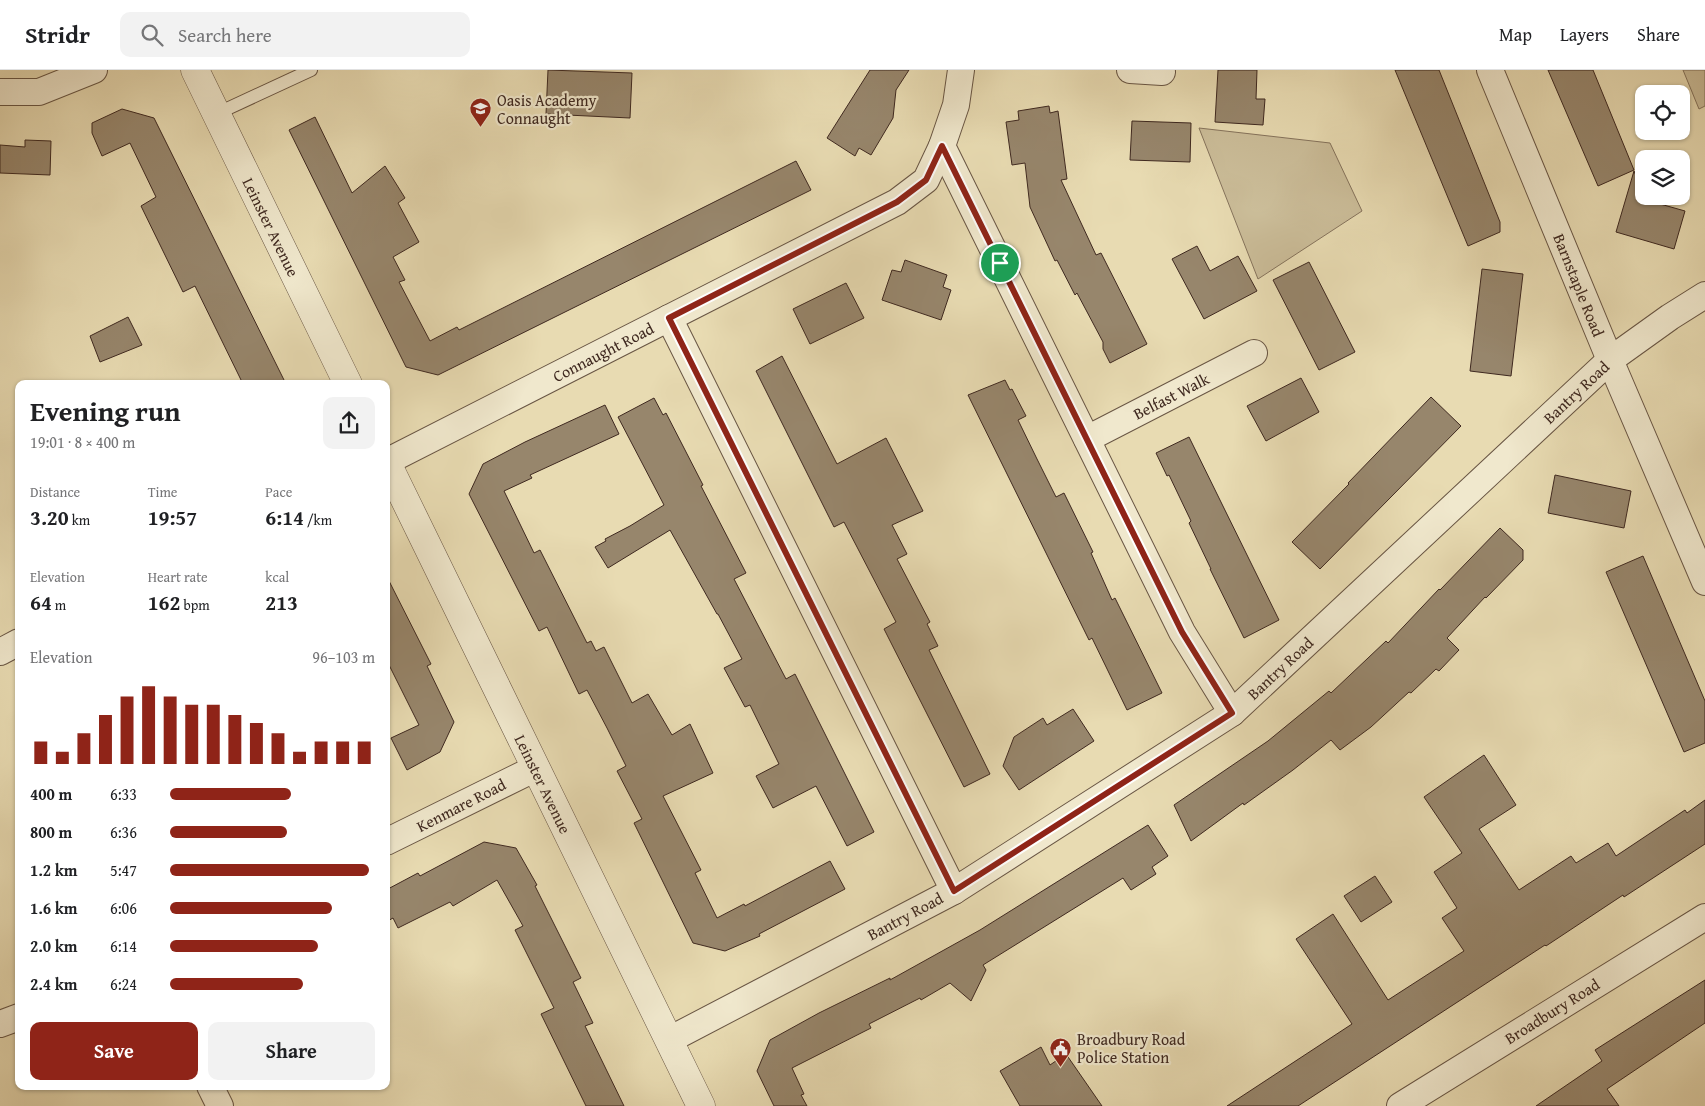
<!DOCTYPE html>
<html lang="en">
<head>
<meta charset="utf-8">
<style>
  body { margin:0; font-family:"Gentium Book Plus",serif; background:#f2f2f2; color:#202124; height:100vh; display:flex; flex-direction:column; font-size:19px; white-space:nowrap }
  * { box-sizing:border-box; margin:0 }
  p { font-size:16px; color:#757577 }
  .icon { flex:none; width:28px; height:28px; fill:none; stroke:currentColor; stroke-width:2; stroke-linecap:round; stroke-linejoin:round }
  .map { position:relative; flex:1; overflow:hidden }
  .drawer { position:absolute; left:15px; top:310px; width:375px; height:710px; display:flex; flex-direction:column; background:#fff; border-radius:10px; box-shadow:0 1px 4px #0004 }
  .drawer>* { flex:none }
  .controls { position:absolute; left:1635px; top:15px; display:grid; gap:10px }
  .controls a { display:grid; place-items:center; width:55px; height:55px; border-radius:10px; background:#fff; box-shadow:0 1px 4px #0004; font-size:25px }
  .pin { position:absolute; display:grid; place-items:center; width:42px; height:42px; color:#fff; margin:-21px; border:2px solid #fff; border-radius:50%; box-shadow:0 1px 5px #0007 }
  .round { display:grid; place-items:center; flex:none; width:52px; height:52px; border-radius:10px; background:#f2f2f2 }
  .summary { display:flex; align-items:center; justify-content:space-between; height:85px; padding:0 15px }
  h1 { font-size:28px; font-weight:700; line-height:38px }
  .figures { display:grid; grid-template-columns:repeat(3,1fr); gap:8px; height:85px; padding:5px 15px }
  .figures div { display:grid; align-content:center }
  .figures b { font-size:21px; font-weight:700 }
  .figures small { font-size:14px; font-weight:400 }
  .figures p { font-size:14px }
  .chart { height:140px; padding:10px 15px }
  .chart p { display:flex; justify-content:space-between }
  .chart svg { width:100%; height:90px; margin-top:5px; stroke:#8f2418; stroke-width:6 }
  .cta { display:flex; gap:10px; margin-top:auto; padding:10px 15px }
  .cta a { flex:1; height:58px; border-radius:10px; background:#8f2418; color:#fff; font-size:20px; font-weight:700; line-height:58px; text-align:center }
  .cta a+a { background:#f2f2f2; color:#202124 }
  ul { padding:0 15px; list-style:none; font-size:16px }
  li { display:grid; grid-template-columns:80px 60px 1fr; align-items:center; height:38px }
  li i { height:12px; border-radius:6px; background:#8f2418 }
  header { display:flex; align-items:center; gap:30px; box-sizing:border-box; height:70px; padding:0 25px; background:#fff; border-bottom:1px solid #e0e0e0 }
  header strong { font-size:24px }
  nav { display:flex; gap:28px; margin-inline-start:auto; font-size:18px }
  .search { width:350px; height:45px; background:#f2f2f2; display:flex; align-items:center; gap:12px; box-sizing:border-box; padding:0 18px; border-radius:10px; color:#757577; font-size:19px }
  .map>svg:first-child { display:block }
  .green { fill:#cbbd99; stroke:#85735c }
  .building { fill:#97866c; stroke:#3f2920 }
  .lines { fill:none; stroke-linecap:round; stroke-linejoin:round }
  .service-casing { stroke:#695644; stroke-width:14 }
  .minor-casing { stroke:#695644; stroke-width:28 }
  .tertiary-casing { stroke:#695644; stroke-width:29 }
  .service { stroke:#f0e8cd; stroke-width:12 }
  .minor { stroke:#f0e8cd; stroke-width:26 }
  .tertiary { stroke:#f0e8cd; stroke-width:28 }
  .route-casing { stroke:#fff; stroke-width:10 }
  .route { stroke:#8f2418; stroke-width:6 }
  .labels { text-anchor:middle; stroke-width:4.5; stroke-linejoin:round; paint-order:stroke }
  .poi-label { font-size:16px; fill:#3f2920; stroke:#f0e8cd; text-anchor:start }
  .street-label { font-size:16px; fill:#3f2920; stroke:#f0e8cd }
</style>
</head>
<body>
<header>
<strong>Stridr</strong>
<div class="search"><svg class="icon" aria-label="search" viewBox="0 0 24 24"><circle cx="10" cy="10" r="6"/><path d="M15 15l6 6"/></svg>Search here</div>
<nav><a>Map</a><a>Layers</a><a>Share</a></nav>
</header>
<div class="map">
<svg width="1705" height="1036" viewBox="0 0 1705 1036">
  <rect width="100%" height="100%" fill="#e8dbb2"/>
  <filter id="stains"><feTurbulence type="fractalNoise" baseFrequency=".004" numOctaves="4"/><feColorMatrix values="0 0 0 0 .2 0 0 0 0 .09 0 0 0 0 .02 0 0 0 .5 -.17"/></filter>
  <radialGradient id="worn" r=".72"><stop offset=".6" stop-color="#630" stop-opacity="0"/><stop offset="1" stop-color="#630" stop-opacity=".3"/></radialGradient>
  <!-- green -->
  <g class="green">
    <polygon points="1683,0 1705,0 1705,36 1699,39"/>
    <polygon points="1199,58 1330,73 1362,141 1258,209"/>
  </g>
  <!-- building -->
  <g class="building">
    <polygon points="548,0 632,3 630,48 546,44"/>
    <polygon points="870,0 909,0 896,20 893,48 871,85 859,78 855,86 827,68"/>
    <polygon points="1218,0 1257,0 1256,29 1265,29 1263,55 1215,52"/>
    <polygon points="1395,0 1439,0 1500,152 1500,162 1468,176"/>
    <polygon points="1548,0 1593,0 1634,100 1598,116"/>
    <polygon points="1049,36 1050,43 1058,41 1067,109 1061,110 1096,185 1101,183 1147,274 1110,293 1103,279 1103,272 1077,223 1075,225 1057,190 1055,191 1030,137 1025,93 1012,95 1006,52 1019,50 1018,41"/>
    <polygon points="122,39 154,48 286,314 243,314 195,216 183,222 141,136 156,127 130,73 102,86 92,63 92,53"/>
    <polygon points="315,47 352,123 385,96 405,128 398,133 419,172 393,187 405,210 399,212 430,271 457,257 459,260 796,91 811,120 438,305 406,297 289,60"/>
    <polygon points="1132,51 1191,53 1190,92 1130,90"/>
    <polygon points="25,70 51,71 50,105 0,103 0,75 25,77"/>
    <polygon points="1634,101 1646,130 1685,141 1674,179 1616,162"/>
    <polygon points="1197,176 1210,201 1238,186 1257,221 1204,249 1172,189"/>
    <polygon points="905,190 947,205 943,217 951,220 941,250 882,230 892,200 901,202"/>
    <polygon points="1309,192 1355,282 1319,300 1273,210"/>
    <polygon points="1482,199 1523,204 1511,306 1470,301"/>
    <polygon points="846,213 864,248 810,274 793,239"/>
    <polygon points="128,247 142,275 100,292 90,266"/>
    <polygon points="782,286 837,394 886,368 923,441 892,455 907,484 897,489 930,552 927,554 938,576 929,580 990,704 964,717 884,559 896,552 844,452 834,457 756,301"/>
    <polygon points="1301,308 1319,342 1266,371 1247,336"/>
    <polygon points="1005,310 1010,320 1012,319 1026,346 1018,350 1037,389 1056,427 1064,423 1093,482 1091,483 1112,530 1115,528 1162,623 1127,640 1092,568 1089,570 968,325"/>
    <polygon points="1431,327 1461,356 1320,499 1292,472 1349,414 1348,413"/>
    <polygon points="654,328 663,345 666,343 703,415 701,416 746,503 734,509 786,609 795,604 874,762 847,776 816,716 773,738 756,706 779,694 750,635 745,637 724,598 742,589 718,544 717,544 670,460 608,498 595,477 606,471 605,469 630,456 664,435 618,347"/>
    <polygon points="605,335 619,364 530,405 532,408 504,421 534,483 540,480 587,573 591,571 596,581 604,577 632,633 648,624 672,665 690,654 713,703 663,726 701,800 695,803 717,848 744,834 745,836 830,791 845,819 759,864 760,866 725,881 693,873 634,753 642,749 617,701 626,696 607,658 587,620 579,624 547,557 539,561 469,424 483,394 525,372"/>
    <polygon points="1189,367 1279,550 1244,568 1210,499 1211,499 1189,453 1191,451 1169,405 1167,406 1156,383"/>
    <polygon points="1555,405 1631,421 1624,458 1548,443"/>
    <polygon points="1500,458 1523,480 1523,490 1486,528 1485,527 1447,568 1459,580 1439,601 1436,599 1411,623 1409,622 1371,657 1340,680 1331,670 1293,700 1244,735 1243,733 1191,771 1174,735 1268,671 1329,621 1331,623 1386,571 1388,573 1439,519 1440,520"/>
    <polygon points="1643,486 1705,631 1705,673 1684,682 1606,502"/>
    <polygon points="386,505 431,594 427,596 454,652 440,682 407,700 391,668 419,655 386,589"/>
    <polygon points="1073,639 1094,671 1019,720 1003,696 1014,667 1043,648 1047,655"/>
    <polygon points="1484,685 1516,735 1479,759 1519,820 1571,786 1576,793 1608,773 1616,786 1685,740 1687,743 1705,730 1705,774 1624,827 1623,825 1546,876 1545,875 1298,1036 1227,1036 1352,954 1296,869 1333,844 1388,930 1464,881 1442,848 1457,838 1434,802 1462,783 1424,727"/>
    <polygon points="1148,755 1168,786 1152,797 1156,804 1131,820 1123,808 983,895 986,900 971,931 950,913 921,930 920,928 869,954 871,958 792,998 804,1024 801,1025 807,1036 774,1036 757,1001 770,970 819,943 890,908 890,910 980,860"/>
    <polygon points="484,772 516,778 537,815 535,816 581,908 573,912 593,953 585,956 624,1036 586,1036 541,944 554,938 515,860 523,856 497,810 453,836 450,832 398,858 393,848 386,852 386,820 418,803 420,806"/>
    <polygon points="1375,806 1392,832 1361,852 1344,826"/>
    <polygon points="1705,910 1705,953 1607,1019 1619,1036 1536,1036 1602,991 1595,980"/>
    <polygon points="1041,977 1050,995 1066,984 1102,1036 1020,1036 1000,1001"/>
  </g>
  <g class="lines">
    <defs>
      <polyline id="service" points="216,44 311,0"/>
      <g id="minor">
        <polyline points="1130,0 1162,2"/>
        <polyline points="1490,0 1610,290 1705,512"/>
        <polyline points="0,22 39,22 94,0"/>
        <polyline points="942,76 1182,562 1232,643"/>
        <polyline points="669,248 954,821"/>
        <polyline points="1087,369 1254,283"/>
        <polyline points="386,392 897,132 926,110 942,76 956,35 961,0"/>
        <polyline points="0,582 19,572"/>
        <polyline points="386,772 536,698"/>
        <polyline points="0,954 19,947"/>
        <polyline points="669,970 954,821 1232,643 1610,290 1670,247 1705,225"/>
        <polyline points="210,1016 220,1036"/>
        <polyline points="1400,1036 1705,847"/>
      </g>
      <g id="tertiary">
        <polyline points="195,0 348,314"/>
        <polyline points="386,391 701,1036"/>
      </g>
    </defs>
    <!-- service casing -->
    <use href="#service" class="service-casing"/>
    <!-- minor casing -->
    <use href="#minor" class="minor-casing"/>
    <!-- tertiary casing -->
    <use href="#tertiary" class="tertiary-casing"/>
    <!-- service -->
    <use href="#service" class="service"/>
    <!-- minor -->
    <use href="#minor" class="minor"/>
    <!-- tertiary -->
    <use href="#tertiary" class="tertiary"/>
  </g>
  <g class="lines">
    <defs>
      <polygon id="route" points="942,76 1182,562 1232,643 954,821 669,248 897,132 926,110"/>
    </defs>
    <!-- route casing -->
    <use href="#route" class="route-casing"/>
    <!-- route -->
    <use href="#route" class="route"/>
  </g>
  <!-- icons -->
  <defs>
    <symbol id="school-pin" viewBox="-11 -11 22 30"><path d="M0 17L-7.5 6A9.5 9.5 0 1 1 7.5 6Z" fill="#8f2418" stroke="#f0e8cd"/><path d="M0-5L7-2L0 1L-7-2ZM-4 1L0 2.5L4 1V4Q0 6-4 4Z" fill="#fff"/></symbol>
    <symbol id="civic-pin" viewBox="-11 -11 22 30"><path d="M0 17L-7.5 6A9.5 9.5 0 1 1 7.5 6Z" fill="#8f2418" stroke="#f0e8cd"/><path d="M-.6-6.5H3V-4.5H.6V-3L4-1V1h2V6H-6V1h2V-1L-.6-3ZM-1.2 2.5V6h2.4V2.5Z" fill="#fff"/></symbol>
  </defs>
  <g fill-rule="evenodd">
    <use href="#school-pin" x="468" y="26" width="25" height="34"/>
    <use href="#civic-pin" x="1048" y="966" width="25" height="34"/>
  </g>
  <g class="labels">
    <!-- poi labels -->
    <g class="poi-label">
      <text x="497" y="36">Oasis Academy<tspan x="497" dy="18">Connaught</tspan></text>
      <text x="1077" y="975">Broadbury Road<tspan x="1077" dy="18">Police Station</tspan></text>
    </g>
    <!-- street labels -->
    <g class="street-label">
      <text transform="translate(271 157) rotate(64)" y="6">Leinster Avenue</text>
      <text transform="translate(1579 215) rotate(68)" y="6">Barnstaple Road</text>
      <text transform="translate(603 282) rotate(-27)" y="6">Connaught Road</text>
      <text transform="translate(1576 322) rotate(-43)" y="6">Bantry Road</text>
      <text transform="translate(1171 326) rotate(-27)" y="6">Belfast Walk</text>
      <text transform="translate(1280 598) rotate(-43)" y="6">Bantry Road</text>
      <text transform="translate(543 714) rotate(64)" y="6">Leinster Avenue</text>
      <text transform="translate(461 735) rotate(-27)" y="6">Kenmare Road</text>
      <text transform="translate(905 846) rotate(-28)" y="6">Bantry Road</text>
      <text transform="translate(1552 941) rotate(-32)" y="6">Broadbury Road</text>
    </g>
  </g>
  <rect width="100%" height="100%" filter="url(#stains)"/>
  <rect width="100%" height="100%" fill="url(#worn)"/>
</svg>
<div class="controls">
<a><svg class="icon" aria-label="locate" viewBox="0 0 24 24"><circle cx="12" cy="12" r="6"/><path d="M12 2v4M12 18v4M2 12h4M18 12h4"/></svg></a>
<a><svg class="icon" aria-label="layers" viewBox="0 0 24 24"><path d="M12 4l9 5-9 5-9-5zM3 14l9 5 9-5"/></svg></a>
</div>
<div class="pin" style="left:1000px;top:193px;background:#1e9e55"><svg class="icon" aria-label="arrive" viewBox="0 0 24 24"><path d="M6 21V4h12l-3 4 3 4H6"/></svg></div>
<section class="drawer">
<div class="summary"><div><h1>Evening run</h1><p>19:01 · 8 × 400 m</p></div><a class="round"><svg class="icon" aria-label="share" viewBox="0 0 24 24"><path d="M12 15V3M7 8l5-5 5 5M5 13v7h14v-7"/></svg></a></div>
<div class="figures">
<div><p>Distance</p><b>3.20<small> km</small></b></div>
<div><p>Time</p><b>19:57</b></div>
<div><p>Pace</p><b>6:14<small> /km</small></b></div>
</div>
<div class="figures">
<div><p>Elevation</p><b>64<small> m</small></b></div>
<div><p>Heart rate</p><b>162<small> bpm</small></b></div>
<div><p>kcal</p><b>213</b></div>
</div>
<div class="chart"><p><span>Elevation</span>96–103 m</p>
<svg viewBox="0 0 160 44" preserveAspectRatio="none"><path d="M5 44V33M15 44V38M25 44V29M35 44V20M45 44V11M55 44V6M65 44V11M75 44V15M85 44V15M95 44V20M105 44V24M115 44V29M125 44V38M135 44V33M145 44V33M155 44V33"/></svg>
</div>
<ul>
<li><b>400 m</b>6:33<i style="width:59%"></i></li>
<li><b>800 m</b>6:36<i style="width:57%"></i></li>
<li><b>1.2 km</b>5:47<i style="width:97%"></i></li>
<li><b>1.6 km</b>6:06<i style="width:79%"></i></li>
<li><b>2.0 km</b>6:14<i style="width:72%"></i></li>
<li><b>2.4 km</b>6:24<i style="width:65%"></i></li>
</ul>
<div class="cta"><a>Save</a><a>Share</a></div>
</section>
</div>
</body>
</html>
